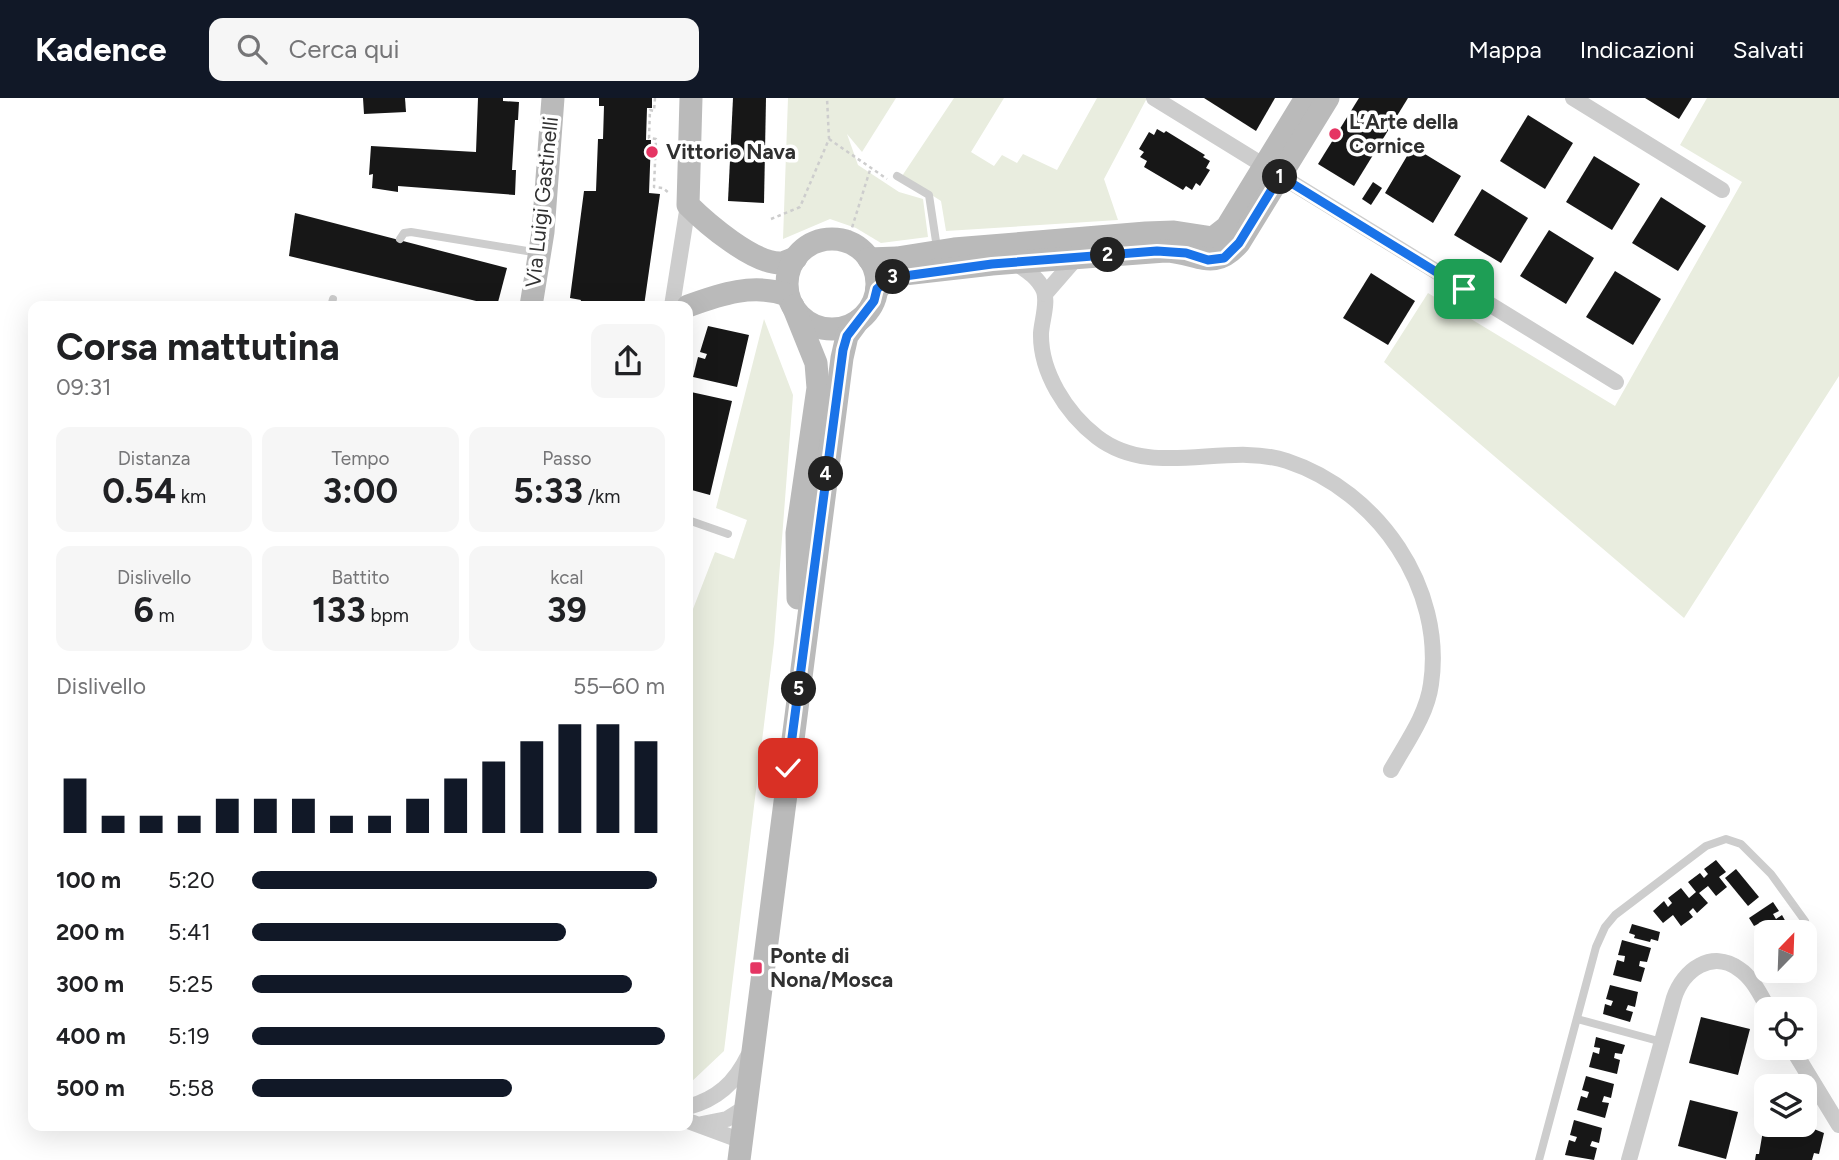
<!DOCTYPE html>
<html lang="it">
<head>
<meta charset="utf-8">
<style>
  body { margin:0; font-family:Figtree,sans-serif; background:#f6f6f6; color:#202124; height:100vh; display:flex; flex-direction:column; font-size:26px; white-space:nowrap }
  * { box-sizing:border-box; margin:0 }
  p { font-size:23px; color:#757577 }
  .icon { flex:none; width:38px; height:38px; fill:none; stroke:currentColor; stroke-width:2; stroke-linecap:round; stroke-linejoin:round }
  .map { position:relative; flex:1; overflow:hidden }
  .side { position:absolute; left:28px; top:203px; width:665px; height:830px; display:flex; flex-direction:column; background:#fff; border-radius:14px; box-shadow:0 7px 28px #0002 }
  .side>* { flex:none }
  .needle { width:46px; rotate:23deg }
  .fabs { position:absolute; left:1754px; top:822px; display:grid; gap:14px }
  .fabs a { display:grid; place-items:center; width:63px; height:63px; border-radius:14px; background:#fff; box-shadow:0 7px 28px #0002; font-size:35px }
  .pin { position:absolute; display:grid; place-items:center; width:60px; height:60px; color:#fff; margin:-30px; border-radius:14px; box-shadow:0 4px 10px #0006 }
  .km { position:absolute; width:35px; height:35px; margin:-18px; border-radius:50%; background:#222; color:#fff; font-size:19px; line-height:35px; text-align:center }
  .round { display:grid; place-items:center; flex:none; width:74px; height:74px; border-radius:14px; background:#f6f6f6 }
  .headline { display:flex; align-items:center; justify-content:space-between; height:119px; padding:0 28px }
  h1 { font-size:38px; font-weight:700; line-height:52px }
  .figures { display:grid; grid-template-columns:repeat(3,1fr); gap:10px; height:119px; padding:7px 28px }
  .figures div { display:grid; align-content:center; border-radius:14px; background:#f6f6f6; text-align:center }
  .figures b { font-size:35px; font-weight:700 }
  .figures small { font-size:19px; font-weight:400 }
  .figures p { font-size:19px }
  .chart { height:196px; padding:14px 28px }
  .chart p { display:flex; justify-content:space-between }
  .chart svg { width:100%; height:126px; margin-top:7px; stroke:#111827; stroke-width:6 }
  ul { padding:0 28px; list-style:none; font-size:23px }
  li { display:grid; grid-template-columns:112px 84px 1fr; align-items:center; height:52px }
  li i { height:18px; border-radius:9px; background:#111827 }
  header { display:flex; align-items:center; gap:42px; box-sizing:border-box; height:98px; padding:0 35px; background:#111827; color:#fff }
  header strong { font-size:33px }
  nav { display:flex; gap:38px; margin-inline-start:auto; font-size:24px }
  .search { width:490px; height:63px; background:#f6f6f6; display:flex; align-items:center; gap:18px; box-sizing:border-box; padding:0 24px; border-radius:14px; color:#757577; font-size:26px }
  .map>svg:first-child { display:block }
  .green { fill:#e9eddf }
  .building { fill:#171717 }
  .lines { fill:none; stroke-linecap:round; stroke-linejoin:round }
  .path { stroke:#cdcdcd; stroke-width:2.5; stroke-dasharray:3.5 3.5; stroke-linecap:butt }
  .lane { stroke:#cdcdcd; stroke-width:8 }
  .street { stroke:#cdcdcd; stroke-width:16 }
  .secondary { stroke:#bababa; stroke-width:23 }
  .route-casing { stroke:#fff; stroke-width:14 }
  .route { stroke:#1a73e8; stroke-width:9 }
  .poi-dot { fill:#e53563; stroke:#fff; stroke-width:2.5 }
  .labels { text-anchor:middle; stroke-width:7; stroke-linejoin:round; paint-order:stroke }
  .poi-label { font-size:21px; font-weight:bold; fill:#303030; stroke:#fff; text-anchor:start }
  .street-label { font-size:21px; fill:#303030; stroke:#fff }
</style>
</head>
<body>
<header>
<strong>Kadence</strong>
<div class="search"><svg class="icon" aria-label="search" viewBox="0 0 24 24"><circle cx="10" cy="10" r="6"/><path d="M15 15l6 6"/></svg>Cerca qui</div>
<nav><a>Mappa</a><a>Indicazioni</a><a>Salvati</a></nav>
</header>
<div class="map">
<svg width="1839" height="1062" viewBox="0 0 1839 1062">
  <rect width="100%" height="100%" fill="#fff"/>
  <!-- green -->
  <g class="green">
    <polygon points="788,0 896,0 862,54 847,36 858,67 899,94 923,101 928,139 881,145 856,130 830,121 783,141"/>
    <polygon points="954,0 1004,0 971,54 994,68 1002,57 1017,65 1023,56 1057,72 1097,0 1147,0 1104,81 1118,122 946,133 941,103 902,78"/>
    <polygon points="1707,0 1839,0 1839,278 1684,520 1384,264 1428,195 1615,308 1742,84 1680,47"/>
    <polygon points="764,221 793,297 774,545 724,953 688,987 688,524 715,454 734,461 747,422 716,410"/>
  </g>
  <!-- building -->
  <g class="building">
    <polygon points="363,0 405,0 406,14 364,16"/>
    <polygon points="478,0 503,0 503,3 519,4 518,22 515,22 512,72 516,72 515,97 398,88 398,94 372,90 373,76 369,77 371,48 476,54"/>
    <polygon points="599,0 652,0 652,10 647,10 646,42 651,42 649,95 660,96 644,208 579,208 581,202 570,200 584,93 596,93 598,41 603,41 604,8 599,8"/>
    <polygon points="733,0 766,0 764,105 728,103"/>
    <polygon points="1204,0 1275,0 1256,33"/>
    <polygon points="1359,0 1408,0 1354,88 1318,66"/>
    <polygon points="1645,0 1692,0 1679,21"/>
    <polygon points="1528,17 1573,45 1545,91 1500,63"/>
    <polygon points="1157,31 1164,35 1166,33 1205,57 1203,59 1210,63 1206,70 1210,72 1200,88 1196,85 1192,92 1186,88 1183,92 1144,69 1147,63 1140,59 1144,54 1139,51 1149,34 1154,37"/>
    <polygon points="1415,50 1461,78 1433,125 1385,95 1410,53 1412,55"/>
    <polygon points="1594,58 1640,86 1612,132 1566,104"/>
    <polygon points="1373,84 1382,90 1371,107 1362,101"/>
    <polygon points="1482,91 1528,120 1501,165 1454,137"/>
    <polygon points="1661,99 1706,128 1678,173 1632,145"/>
    <polygon points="295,115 507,170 497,208 289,158"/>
    <polygon points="1549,132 1594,160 1566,206 1520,178"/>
    <polygon points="1615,173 1661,201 1633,247 1586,219"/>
    <polygon points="1371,175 1415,203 1388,247 1343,220"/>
    <polygon points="708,228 749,237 737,289 693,279 698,259 705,261 707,256 700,254"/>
    <polygon points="691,294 732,303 710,397 688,391 688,325 691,320 688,319 688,306"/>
    <polygon points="1716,762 1726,774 1719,779 1727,789 1716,798 1708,788 1699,795 1708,805 1697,815 1693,810 1689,814 1693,819 1681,828 1673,817 1663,825 1653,813 1664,803 1668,809 1672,805 1668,800 1681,790 1689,800 1696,794 1688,784 1700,775 1704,780 1708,776 1704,771"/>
    <polygon points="1736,771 1759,799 1748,808 1725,780"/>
    <polygon points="1773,804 1779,813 1773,816 1776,821 1782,817 1787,826 1773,835 1766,835 1762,841 1757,833 1763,829 1760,825 1754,828 1749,820"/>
    <polygon points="1632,826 1660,834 1658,843 1651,841 1650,844 1634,840 1635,837 1629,835"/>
    <polygon points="1622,842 1651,850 1647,864 1640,863 1639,868 1645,870 1641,884 1613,877 1617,862 1624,864 1625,858 1618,857"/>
    <polygon points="1610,887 1638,894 1635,909 1628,907 1626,912 1633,914 1630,924 1603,916 1605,906 1611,908 1613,903 1606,901"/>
    <polygon points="1701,919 1750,931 1738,977 1689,965"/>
    <polygon points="1596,939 1625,947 1622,956 1615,955 1614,960 1620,962 1617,976 1589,969 1593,954 1599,956 1600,950 1594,949"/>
    <polygon points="1586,978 1614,986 1611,1000 1604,998 1602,1004 1609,1005 1605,1020 1577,1012 1581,998 1587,1000 1589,994 1582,992"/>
    <polygon points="1690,1002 1738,1014 1726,1061 1678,1048"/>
    <polygon points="1765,1021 1766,1027 1804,1027 1824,1035 1819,1056 1814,1055 1812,1062 1755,1062 1756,1056 1759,1056"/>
    <polygon points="1574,1022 1602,1030 1599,1045 1592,1043 1590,1048 1597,1050 1594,1062 1565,1057 1569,1042 1575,1044 1577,1039 1570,1037"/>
  </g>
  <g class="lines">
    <!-- path -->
    <g class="path">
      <polyline points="655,0 654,13 650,12 649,40 656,41 654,89 663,90 669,95"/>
      <polyline points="829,41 887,81"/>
      <polyline points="771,121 800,109 829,41 827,0"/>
      <polyline points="850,136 870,72"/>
    </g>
    <!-- lane -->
    <g class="lane">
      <polyline points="897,78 929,97 937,150"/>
      <polyline points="400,141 404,135 411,134 539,155"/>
      <polyline points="331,208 333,201"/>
      <polyline points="688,422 728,436"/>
      <polyline points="1577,921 1662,944"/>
      <polyline points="1539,1062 1596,849 1605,829 1615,817 1706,748 1726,741 1741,746 1771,776 1805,823"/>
    </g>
    <!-- street -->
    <g class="street">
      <polyline points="1154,0 1616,284"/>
      <polyline points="1573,0 1722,92"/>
      <path d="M 1014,164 C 1026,172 1038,179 1044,193 C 1048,205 1042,222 1041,235 C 1040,274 1066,315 1097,339 C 1153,382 1225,343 1287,363 C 1378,393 1445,490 1431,586 C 1427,617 1406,645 1391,672"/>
      <polyline points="1045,196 1078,158"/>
      <polyline points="672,208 688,107"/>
      <polyline points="1792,950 1839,1027"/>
      <path d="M 688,1009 C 717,1001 735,985 748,958"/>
      <polyline points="688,1023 742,1043"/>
      <polyline points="702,1026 727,1021 746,1009"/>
      <path d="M 1629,1062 L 1674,900 C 1683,872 1712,851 1739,871 C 1753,880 1761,898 1769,912"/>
    </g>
    <!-- secondary -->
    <g class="secondary">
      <path d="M 691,0 L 688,107 C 707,126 753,165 780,165 C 785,165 791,161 796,160"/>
      <circle cx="832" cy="186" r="45"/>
      <polyline points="869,161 897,160 954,151 1146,135 1174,134 1213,140 1227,129 1306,0"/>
      <path d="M 877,191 L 890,179 L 904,176 L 992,166 L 1165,153 C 1198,154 1213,175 1239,145 L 1328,0"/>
      <polyline points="531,208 543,134 553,0"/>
      <path d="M 688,208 C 721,196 753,185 788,197"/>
      <polyline points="793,208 816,265 818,290 797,435 798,500"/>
      <polyline points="739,1062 842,260 847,238 858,223"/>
    </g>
  </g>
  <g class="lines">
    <defs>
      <polyline id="route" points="788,670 843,252 847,238 874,203 877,191 890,180 992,166 1157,153 1186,155 1208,162 1224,160 1239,145 1280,78 1464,191"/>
    </defs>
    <!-- route casing -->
    <use href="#route" class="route-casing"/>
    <!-- route -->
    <use href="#route" class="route"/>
  </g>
  <!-- markers -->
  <g class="poi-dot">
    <circle cx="1335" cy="36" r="7"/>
    <circle cx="652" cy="54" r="7"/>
    <rect x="749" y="863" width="14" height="14" rx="3.5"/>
  </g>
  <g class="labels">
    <!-- poi labels -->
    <g class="poi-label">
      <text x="1349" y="31">L’Arte della<tspan x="1349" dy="24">Cornice</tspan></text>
      <text x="666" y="61">Vittorio Nava</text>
      <text x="770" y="865">Ponte di<tspan x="770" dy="24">Nona/Mosca</tspan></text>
    </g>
    <!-- street labels -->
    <g class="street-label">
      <text transform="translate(542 104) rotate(-84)" y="7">Via Luigi Gastinelli</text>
    </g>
  </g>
</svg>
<div class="fabs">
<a><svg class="needle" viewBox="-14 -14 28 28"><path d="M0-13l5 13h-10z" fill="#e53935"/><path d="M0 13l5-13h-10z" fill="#757577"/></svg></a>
<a><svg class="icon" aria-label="locate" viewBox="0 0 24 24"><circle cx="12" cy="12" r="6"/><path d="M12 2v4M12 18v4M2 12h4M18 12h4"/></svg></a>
<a><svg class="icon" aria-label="layers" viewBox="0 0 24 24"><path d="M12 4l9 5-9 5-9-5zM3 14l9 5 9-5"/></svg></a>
</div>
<div class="pin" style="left:1464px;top:191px;background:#1e9e55"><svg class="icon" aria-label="arrive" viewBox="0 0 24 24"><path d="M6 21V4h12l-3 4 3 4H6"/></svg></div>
<div class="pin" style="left:788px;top:670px;background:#d93025"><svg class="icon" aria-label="check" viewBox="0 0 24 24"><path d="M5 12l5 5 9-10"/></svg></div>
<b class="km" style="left:1280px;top:79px">1</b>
<b class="km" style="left:1108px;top:157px">2</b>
<b class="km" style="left:893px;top:179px">3</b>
<b class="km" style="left:826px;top:376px">4</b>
<b class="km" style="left:799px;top:591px">5</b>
<section class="side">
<div class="headline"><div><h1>Corsa mattutina</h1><p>09:31</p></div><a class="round"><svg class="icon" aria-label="share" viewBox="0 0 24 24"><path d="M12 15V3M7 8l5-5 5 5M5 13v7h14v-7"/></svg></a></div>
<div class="figures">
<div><p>Distanza</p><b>0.54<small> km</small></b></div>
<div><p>Tempo</p><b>3:00</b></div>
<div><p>Passo</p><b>5:33<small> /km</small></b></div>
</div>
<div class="figures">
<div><p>Dislivello</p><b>6<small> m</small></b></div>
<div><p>Battito</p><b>133<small> bpm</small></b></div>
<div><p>kcal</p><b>39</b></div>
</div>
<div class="chart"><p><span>Dislivello</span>55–60 m</p>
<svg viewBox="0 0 160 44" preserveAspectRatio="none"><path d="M5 44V25M15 44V38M25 44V38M35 44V38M45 44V32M55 44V32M65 44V32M75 44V38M85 44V38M95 44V32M105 44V25M115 44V19M125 44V12M135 44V6M145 44V6M155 44V12"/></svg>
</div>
<ul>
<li><b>100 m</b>5:20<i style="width:98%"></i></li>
<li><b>200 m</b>5:41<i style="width:76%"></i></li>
<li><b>300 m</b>5:25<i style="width:92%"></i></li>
<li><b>400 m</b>5:19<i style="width:100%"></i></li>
<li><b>500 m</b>5:58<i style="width:63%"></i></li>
</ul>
</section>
</div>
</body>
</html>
